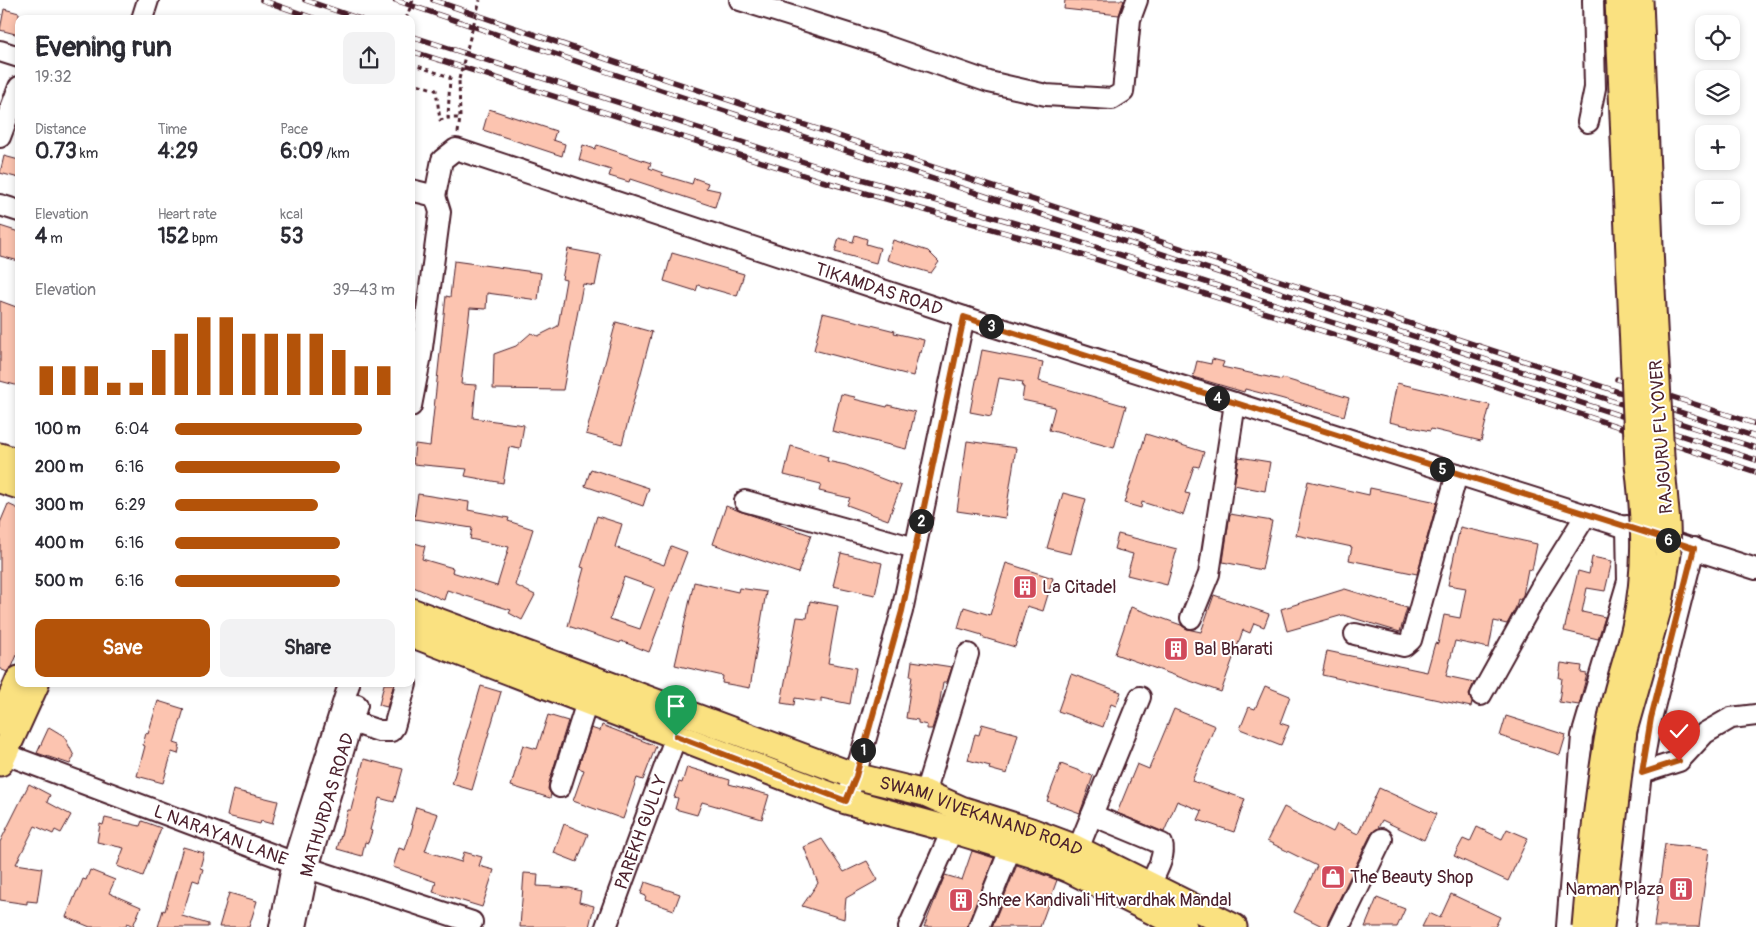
<!DOCTYPE html>
<html lang="en">
<head>
<meta charset="utf-8">
<style>
  body { margin:0; font-family:Pangolin,sans-serif; background:#f2f2f3; color:#2b2b33; height:100vh; display:flex; flex-direction:column; font-size:19px; white-space:nowrap }
  * { box-sizing:border-box; margin:0 }
  p { font-size:16px; color:#7c7c81 }
  .icon { flex:none; width:28px; height:28px; fill:none; stroke:currentColor; stroke-width:2; stroke-linecap:round; stroke-linejoin:round }
  .map { position:relative; flex:1; overflow:hidden }
  .details { position:absolute; left:15px; top:15px; width:400px; height:672px; display:flex; flex-direction:column; background:#fff; border-radius:10px; box-shadow:0 2px 8px #0003 }
  .details>* { flex:none }
  .tools { position:absolute; left:1695px; top:15px; display:grid; gap:10px }
  .tools a { display:grid; place-items:center; width:45px; height:45px; border-radius:10px; background:#fff; box-shadow:0 2px 8px #0003; font-size:25px }
  .pin { position:absolute; display:grid; place-items:center; width:42px; height:42px; color:#fff; margin:-51px -21px; border-radius:50% 50% 50% 0; rotate:-45deg; box-shadow:0 0 5px #0007 }
  .pin .icon { rotate:45deg }
  .km { position:absolute; width:25px; height:25px; margin:-12px; border-radius:50%; background:#222; color:#fff; font-size:14px; line-height:25px; text-align:center }
  .round { display:grid; place-items:center; flex:none; width:52px; height:52px; border-radius:10px; background:#f2f2f3 }
  .summary { display:flex; align-items:center; justify-content:space-between; height:85px; padding:0 20px }
  h1 { font-size:28px; font-weight:700; line-height:38px }
  .figures { display:grid; grid-template-columns:repeat(3,1fr); gap:8px; height:85px; padding:5px 20px }
  .figures div { display:grid; align-content:center }
  .figures b { font-size:21px; font-weight:700 }
  .figures small { font-size:14px; font-weight:400 }
  .figures p { font-size:14px }
  .chart { height:140px; padding:10px 20px }
  .chart p { display:flex; justify-content:space-between }
  .chart svg { width:100%; height:90px; margin-top:5px; stroke:#b45309; stroke-width:6 }
  .button { display:flex; gap:10px; margin-top:auto; padding:10px 20px }
  .button a { flex:1; height:58px; border-radius:10px; background:#b45309; color:#fff; font-size:20px; font-weight:700; line-height:58px; text-align:center }
  .button a+a { background:#f2f2f3; color:#2b2b33 }
  ul { padding:0 20px; list-style:none; font-size:16px }
  li { display:grid; grid-template-columns:80px 60px 1fr; align-items:center; height:38px }
  li i { height:12px; border-radius:6px; background:#b45309 }
  .map>svg:first-child { display:block }
  .building { fill:#fcc4b0; stroke:#4a1f2b; fill-rule:evenodd }
  .lines { fill:none; stroke-linecap:round; stroke-linejoin:round }
  .minor-casing { stroke:#4a1f2b; stroke-width:24 }
  .major-casing { stroke:#4a1f2b; stroke-width:29 }
  .path { stroke:#4a1f2b; stroke-width:3; stroke-dasharray:4 4; stroke-linecap:butt }
  .minor { stroke:#fff; stroke-width:20 }
  .major { stroke:#fae180; stroke-width:25 }
  .rail-casing { stroke:#4a1f2b; stroke-width:5.5 }
  .rail { stroke:#fff; stroke-width:4; stroke-dasharray:11; stroke-linecap:butt }
  .major-bridge-casing { stroke:#4a1f2b; stroke-width:29; stroke-linecap:butt }
  .path-bridge { stroke:#4a1f2b; stroke-width:3; stroke-dasharray:4 4; stroke-linecap:butt }
  .major-bridge { stroke:#fae180; stroke-width:25 }
  .route-casing { stroke:#fff; stroke-width:10 }
  .route { stroke:#b45309; stroke-width:6 }
  .labels { text-anchor:middle; stroke-width:4; stroke-linejoin:round; paint-order:stroke }
  .street-label { font-size:18px; fill:#4a1f2b; stroke:#fff }
  .poi-label { font-size:18px; fill:#4a1f2b; stroke:#fff; text-anchor:start }
</style>
</head>
<body>
<div class="map">
<svg width="1756" height="927" viewBox="0 0 1756 927">
  <rect width="100%" height="100%" fill="#fff"/>
  <filter id="ink" filterUnits="userSpaceOnUse"><feTurbulence type="fractalNoise" baseFrequency=".02" numOctaves="2"/><feDisplacementMap in="SourceGraphic" scale="10" xChannelSelector="R" yChannelSelector="G"/><feConvolveMatrix kernelMatrix="1 2 1 2 8 2 1 2 1" color-interpolation-filters="sRGB"/></filter>
  <g filter="url(#ink)">
    <!-- building -->
    <g class="building">
      <polygon points="1065,0 1124,0 1119,15 1064,9"/>
      <polygon points="4,9 19,13 19,35 0,30"/>
      <polygon points="489,109 556,131 553,140 565,144 562,156 483,130"/>
      <polygon points="583,145 595,149 597,145 651,163 649,168 663,173 662,175 692,184 694,178 708,183 706,188 720,191 715,207 630,179 629,182 609,176 611,170 579,160"/>
      <polygon points="4,156 19,160 19,178 0,173"/>
      <polygon points="0,226 19,232 19,261 0,256"/>
      <polygon points="855,235 867,239 866,244 880,248 876,263 835,252 839,238 853,242"/>
      <polygon points="893,240 928,251 939,262 931,273 887,260"/>
      <polygon points="568,249 601,255 595,286 583,284 563,390 493,389 494,354 516,346 531,333 538,336 558,326 566,280 562,279"/>
      <polygon points="672,253 744,274 737,296 698,285 696,291 664,281"/>
      <polygon points="454,261 541,273 538,300 487,293 486,309 470,308 461,384 476,385 473,418 524,425 520,449 509,447 503,483 465,476 467,469 413,464 415,444 430,446 446,296 450,297"/>
      <polygon points="0,301 19,308 19,386 0,381"/>
      <polygon points="823,313 895,331 894,333 924,340 921,353 919,352 913,376 814,350"/>
      <polygon points="616,322 652,332 622,444 586,434"/>
      <polygon points="982,350 1043,362 1039,381 1126,406 1114,448 1049,430 1055,407 1022,400 1024,387 1022,387 1023,382 999,378 991,416 970,412"/>
      <polygon points="1212,359 1224,362 1222,367 1282,380 1282,378 1349,398 1344,416 1280,398 1245,389 1244,392 1193,377 1197,361 1211,364"/>
      <polygon points="1397,383 1490,405 1481,441 1431,429 1430,431 1389,422"/>
      <polygon points="841,394 855,397 854,399 887,407 888,405 915,412 906,449 832,431"/>
      <polygon points="1146,434 1204,452 1199,467 1194,466 1185,493 1190,494 1183,515 1142,502 1141,508 1124,503"/>
      <polygon points="967,441 1016,448 1005,518 957,511"/>
      <polygon points="791,446 828,457 827,461 846,465 901,486 888,520 847,505 850,498 819,491 821,484 784,475"/>
      <polygon points="1239,457 1270,462 1265,491 1234,485"/>
      <polygon points="591,469 649,488 643,506 585,486"/>
      <polygon points="1308,481 1369,495 1370,488 1437,502 1417,574 1349,560 1352,547 1296,535"/>
      <polygon points="1063,493 1086,499 1071,554 1047,548"/>
      <polygon points="418,494 469,502 468,510 509,518 508,521 533,529 515,585 535,595 522,620 509,613 511,610 447,590 444,600 411,586 411,542 425,546 422,559 453,568 452,572 497,586 509,547 470,539 472,528 414,519"/>
      <polygon points="8,504 19,509 19,650 12,667 7,672 0,669 0,523"/>
      <polygon points="726,506 742,512 811,535 798,573 713,544"/>
      <polygon points="1230,514 1272,521 1262,570 1223,562"/>
      <path d="M 597,516 L 622,524 L 615,547 L 664,565 L 671,546 L 687,552 L 649,652 L 621,641 L 620,643 L 568,626 L 584,568 L 581,567 ZM 624,577 L 655,588 L 640,629 L 610,619 Z"/>
      <polygon points="1460,527 1537,544 1532,570 1528,569 1523,595 1520,600 1518,599 1516,607 1507,624 1494,621 1489,648 1455,641 1446,676 1474,682 1469,695 1472,702 1471,707 1322,675 1327,651 1427,672 1435,643 1438,644 1444,615 1460,618 1466,588 1448,585"/>
      <polygon points="1118,534 1177,549 1167,585 1127,575 1133,554 1114,549"/>
      <polygon points="841,553 882,563 875,595 833,586"/>
      <polygon points="1592,557 1612,561 1605,591 1587,588 1582,612 1605,617 1598,639 1564,631 1578,571 1589,574"/>
      <polygon points="1006,563 1053,578 1043,611 1027,606 1015,647 981,637 982,635 958,628 964,607 990,615"/>
      <polygon points="694,582 738,592 739,588 766,592 750,688 722,683 723,676 675,665"/>
      <polygon points="1345,589 1407,608 1400,632 1343,615 1287,631 1281,609"/>
      <polygon points="1214,595 1269,614 1264,627 1254,623 1250,633 1243,630 1221,692 1115,654 1131,607 1181,625 1187,629 1201,632"/>
      <polygon points="810,601 838,606 828,663 856,668 850,704 821,698 821,702 795,698 794,705 781,703 797,617 807,618"/>
      <polygon points="912,661 952,667 947,682 943,682 939,706 932,729 927,729 927,725 918,723 918,720 906,718 912,676 910,676"/>
      <polygon points="1561,663 1582,666 1581,673 1587,674 1579,705 1559,702 1562,678 1559,678"/>
      <polygon points="1071,674 1121,692 1116,706 1111,704 1103,727 1058,711"/>
      <polygon points="384,684 394,684 387,707 379,705"/>
      <polygon points="481,686 501,692 472,790 452,784"/>
      <polygon points="1265,686 1290,696 1280,723 1289,726 1281,745 1240,729 1249,707 1255,709"/>
      <polygon points="158,701 184,709 174,743 180,745 178,754 172,752 163,783 137,776 145,746 143,745 146,733 148,734"/>
      <polygon points="1174,709 1215,726 1192,781 1245,799 1234,832 1198,820 1202,811 1177,801 1164,832 1117,813 1137,764 1149,769"/>
      <polygon points="548,715 568,721 549,783 548,789 551,794 550,798 511,786 523,745 537,749"/>
      <polygon points="1506,716 1566,735 1560,755 1500,736"/>
      <polygon points="982,724 1018,734 1007,774 989,769 990,766 968,760 975,734 979,735"/>
      <polygon points="602,725 656,746 643,780 637,778 623,819 573,801 584,770 578,768 591,728 600,731"/>
      <polygon points="49,727 64,736 74,756 70,764 37,753"/>
      <polygon points="364,759 403,769 394,802 379,798 370,830 372,831 368,843 365,842 362,856 337,849 348,810 351,810"/>
      <polygon points="1061,764 1093,776 1080,813 1047,801"/>
      <polygon points="687,767 730,780 729,784 769,795 762,819 702,802 697,815 675,809 678,798 674,797 679,782 682,783"/>
      <polygon points="29,784 50,795 47,802 71,815 61,833 55,830 53,834 35,826 16,864 42,868 37,902 27,901 27,904 0,900 0,842"/>
      <polygon points="1379,788 1436,814 1424,840 1382,820 1378,828 1371,834 1328,922 1327,927 1324,927 1294,912 1317,866 1267,841 1284,807 1333,832 1337,824 1358,834"/>
      <polygon points="233,790 278,801 272,824 261,821 260,824 227,816"/>
      <polygon points="416,807 438,814 425,851 461,862 464,852 482,857 479,866 494,870 482,907 433,892 436,882 393,867 399,848 405,850 413,825 411,824"/>
      <polygon points="105,818 140,826 142,821 161,828 143,876 117,866 124,848 97,842 100,824 103,825"/>
      <polygon points="564,824 588,834 577,862 554,853"/>
      <polygon points="1477,827 1502,839 1507,829 1528,838 1508,881 1454,856 1463,839 1470,842"/>
      <polygon points="822,839 844,872 867,861 878,880 846,898 844,919 802,906 818,883 804,847"/>
      <polygon points="1665,844 1709,849 1699,927 1654,927"/>
      <polygon points="183,847 204,853 200,868 203,869 199,882 193,880 182,916 208,924 208,927 158,927 163,910 165,911"/>
      <polygon points="972,851 994,858 967,927 924,927 945,875 962,880"/>
      <polygon points="1017,865 1057,880 1040,927 992,927"/>
      <polygon points="90,870 115,880 109,893 141,907 133,926 127,923 125,927 90,927 66,917 77,891 78,891 83,879 86,880"/>
      <polygon points="524,873 538,874 537,886 570,888 581,891 579,902 594,906 589,927 520,927"/>
      <polygon points="645,882 680,894 674,910 645,900 646,896 641,894"/>
      <polygon points="229,893 257,901 249,927 219,927"/>
      <polygon points="1451,894 1500,917 1495,927 1422,927 1429,913 1440,918"/>
      <polygon points="1377,898 1405,909 1397,927 1365,927"/>
    </g>
    <g class="lines">
      <defs>
        <g id="minor">
          <polyline points="740,0 880,44 989,82 1046,95 1112,99 1123,92 1130,19 1137,0"/>
          <polyline points="142,19 148,0"/>
          <polyline points="0,51 19,57"/>
          <polyline points="1588,122 1595,88 1593,0"/>
          <polyline points="0,137 19,87"/>
          <polyline points="411,190 435,196"/>
          <path id="s1" d="M 435,196 L 442,160 L 456,149 L 964,317 L 1756,569"/>
          <polyline points="0,205 19,211"/>
          <polyline points="411,406 421,355 440,212 435,196"/>
          <polyline points="745,501 915,548"/>
          <polyline points="1191,618 1209,574 1235,403"/>
          <polyline points="1355,634 1404,646 1411,640 1457,474"/>
          <polyline points="1481,695 1540,589 1586,515"/>
          <polyline points="352,722 379,731 391,731 394,727 406,684"/>
          <path id="s2" d="M 0,752 L 308,868 L 472,922"/>
          <polyline points="1641,773 1679,761 1705,733 1731,718 1756,715"/>
          <polyline points="560,787 587,702"/>
          <polyline points="925,793 968,654"/>
          <polyline points="846,801 855,776 902,611 964,317"/>
          <path d="M 1092,815 L 1162,844 C 1166,856 1155,874 1150,885"/>
          <polyline points="1078,849 1140,697"/>
          <polyline points="280,927 293,862 349,684"/>
          <path id="s3" d="M 296,927 L 308,868 L 357,705"/>
          <path id="s4" d="M 606,927 L 676,736"/>
          <polyline points="909,927 958,817"/>
          <polyline points="979,927 1011,847"/>
          <polyline points="1339,927 1382,839"/>
          <polyline points="1567,927 1582,736 1628,581 1627,526"/>
          <polyline points="1624,927 1641,773 1651,719 1694,548"/>
        </g>
        <g id="major">
          <polyline points="0,456 19,462"/>
          <polyline points="0,480 19,486"/>
          <path id="s5" d="M 411,611 L 855,776 L 925,793 L 961,809 L 1031,831 L 1071,846 L 1234,927"/>
          <polyline points="411,634 846,801 952,830 1034,855 1070,870 1184,927"/>
          <polyline points="0,723 19,679"/>
          <polyline points="0,763 36,684"/>
        </g>
      </defs>
      <!-- minor casing -->
      <use href="#minor" class="minor-casing"/>
      <!-- major casing -->
      <use href="#major" class="major-casing"/>
      <!-- path -->
      <g class="path">
        <polyline points="411,64 450,77 448,118 460,118"/>
        <polyline points="411,82 436,90 440,120 448,118"/>
        <polyline points="458,133 460,118 459,79"/>
      </g>
      <!-- minor -->
      <use href="#minor" class="minor"/>
      <!-- major -->
      <use href="#major" class="major"/>
      <defs>
        <g id="rail">
          <polyline points="262,0 316,19"/>
          <polyline points="305,0 360,19"/>
          <polyline points="395,0 667,92 1756,448"/>
          <polyline points="433,0 671,81 1756,437"/>
          <polyline points="411,36 826,169 1067,238 1447,359 1756,460"/>
          <polyline points="411,51 822,181 1063,249 1443,369 1756,472"/>
          <polyline points="1617,379 1756,424"/>
        </g>
      </defs>
      <!-- rail casing -->
      <use href="#rail" class="rail-casing"/>
      <!-- rail -->
      <use href="#rail" class="rail"/>
      <defs>
        <g id="major-bridge">
          <path d="M 1585,927 C 1591,857 1598,788 1611,719 C 1616,688 1628,658 1635,627 C 1647,569 1645,522 1638,464 L 1618,0"/>
          <polyline points="1601,927 1624,730 1660,603 1668,554 1667,524 1661,456 1651,271 1640,0"/>
        </g>
      </defs>
      <!-- major-bridge casing -->
      <use href="#major-bridge" class="major-bridge-casing"/>
      <!-- path-bridge -->
      <g class="path-bridge">
        <polyline points="406,19 413,0"/>
        <polyline points="459,79 480,0"/>
      </g>
      <!-- major-bridge -->
      <use href="#major-bridge" class="major-bridge"/>
    </g>
  </g>
  <g class="lines" filter="url(#ink)">
    <defs>
      <polyline id="route" points="676,736 846,801 856,776 902,611 964,317 1694,548 1651,718 1642,773 1679,761"/>
    </defs>
    <!-- route casing -->
    <use href="#route" class="route-casing"/>
    <!-- route -->
    <use href="#route" class="route"/>
  </g>
  <!-- icons -->
  <defs>
    <symbol id="building-square" viewBox="-11 -11 22 22"><rect x="-9" y="-9" width="18" height="18" rx="4" fill="#d1495b" stroke="#fff"/><path d="M-4-6H4V6H1V3H-1V6H-4ZM-2.5-4.3h1.7v1.8h-1.7ZM.8-4.3h1.7v1.8H.8ZM-2.5-1h1.7V.8h-1.7ZM.8-1h1.7V.8H.8Z" fill="#fff"/></symbol>
    <symbol id="shop-square" viewBox="-11 -11 22 22"><rect x="-9" y="-9" width="18" height="18" rx="4" fill="#d1495b" stroke="#fff"/><path d="M-5-2.5h2.3a2.7 3.5 0 0 1 5.4 0H5L5.5 6h-11ZM-1.5-2.5h3a1.5 2.3 0 0 0-3 0Z" fill="#fff"/></symbol>
  </defs>
  <g fill-rule="evenodd">
    <use href="#building-square" x="1011" y="573" width="28" height="28"/>
    <use href="#building-square" x="1162" y="635" width="28" height="28"/>
    <use href="#shop-square" x="1319" y="863" width="28" height="28"/>
    <use href="#building-square" x="1667" y="875" width="28" height="28"/>
    <use href="#building-square" x="947" y="886" width="28" height="28"/>
  </g>
  <g class="labels">
    <!-- street labels -->
    <g class="street-label">
      <text dy="6" stroke="none"><textPath href="#s1" startOffset="500">TIKAMDAS ROAD</textPath></text>
      <text transform="translate(1661 437) rotate(-94)" y="6">RAJGURU FLYOVER</text>
      <text dy="6" stroke="none"><textPath href="#s3" startOffset="126">MATHURDAS ROAD</textPath></text>
      <text dy="6" stroke="none"><textPath href="#s5" startOffset="606">SWAMI VIVEKANAND ROAD</textPath></text>
      <text dy="6" stroke="none"><textPath href="#s4" startOffset="101">PAREKH GULLY</textPath></text>
      <text dy="6" stroke="none"><textPath href="#s2" startOffset="236">L NARAYAN LANE</textPath></text>
    </g>
    <!-- poi labels -->
    <g class="poi-label">
      <text x="1042" y="593">La Citadel</text>
      <text x="1194" y="655">Bal Bharati</text>
      <text x="1350" y="883">The Beauty Shop</text>
      <text x="1664" y="895" text-anchor="end">Naman Plaza</text>
      <text x="978" y="906">Shree Kandivali Hitwardhak Mandal</text>
    </g>
  </g>
</svg>
<div class="tools">
<a><svg class="icon" aria-label="locate" viewBox="0 0 24 24"><circle cx="12" cy="12" r="6"/><path d="M12 2v4M12 18v4M2 12h4M18 12h4"/></svg></a>
<a><svg class="icon" aria-label="layers" viewBox="0 0 24 24"><path d="M12 4l9 5-9 5-9-5zM3 14l9 5 9-5"/></svg></a>
<a>+</a>
<a>−</a>
</div>
<div class="pin" style="left:676px;top:736px;background:#1e9e55"><svg class="icon" aria-label="arrive" viewBox="0 0 24 24"><path d="M6 21V4h12l-3 4 3 4H6"/></svg></div>
<div class="pin" style="left:1679px;top:761px;background:#d93025"><svg class="icon" aria-label="check" viewBox="0 0 24 24"><path d="M5 12l5 5 9-10"/></svg></div>
<b class="km" style="left:863px;top:750px">1</b>
<b class="km" style="left:921px;top:521px">2</b>
<b class="km" style="left:991px;top:326px">3</b>
<b class="km" style="left:1217px;top:398px">4</b>
<b class="km" style="left:1442px;top:469px">5</b>
<b class="km" style="left:1668px;top:540px">6</b>
<section class="details">
<div class="summary"><div><h1>Evening run</h1><p>19:32</p></div><a class="round"><svg class="icon" aria-label="share" viewBox="0 0 24 24"><path d="M12 15V3M7 8l5-5 5 5M5 13v7h14v-7"/></svg></a></div>
<div class="figures">
<div><p>Distance</p><b>0.73<small> km</small></b></div>
<div><p>Time</p><b>4:29</b></div>
<div><p>Pace</p><b>6:09<small> /km</small></b></div>
</div>
<div class="figures">
<div><p>Elevation</p><b>4<small> m</small></b></div>
<div><p>Heart rate</p><b>152<small> bpm</small></b></div>
<div><p>kcal</p><b>53</b></div>
</div>
<div class="chart"><p><span>Elevation</span>39–43 m</p>
<svg viewBox="0 0 160 44" preserveAspectRatio="none"><path d="M5 44V30M15 44V30M25 44V30M35 44V38M45 44V38M55 44V22M65 44V14M75 44V6M85 44V6M95 44V14M105 44V14M115 44V14M125 44V14M135 44V22M145 44V30M155 44V30"/></svg>
</div>
<ul>
<li><b>100 m</b>6:04<i style="width:85%"></i></li>
<li><b>200 m</b>6:16<i style="width:75%"></i></li>
<li><b>300 m</b>6:29<i style="width:65%"></i></li>
<li><b>400 m</b>6:16<i style="width:75%"></i></li>
<li><b>500 m</b>6:16<i style="width:75%"></i></li>
</ul>
<div class="button"><a>Save</a><a>Share</a></div>
</section>
</div>
</body>
</html>
